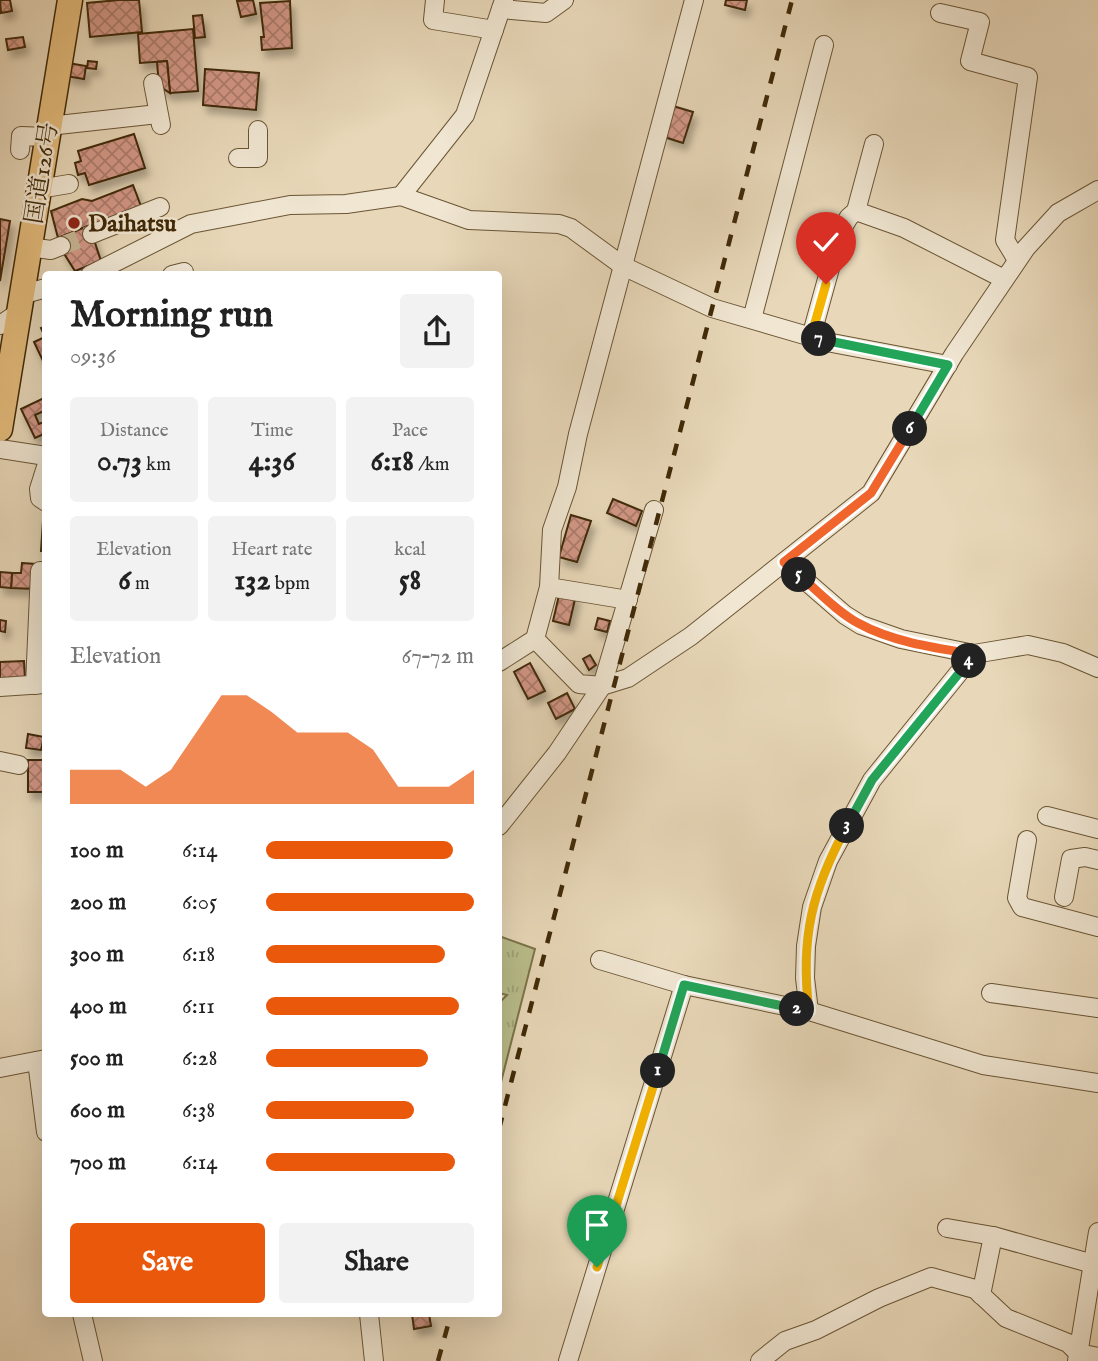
<!DOCTYPE html>
<html lang="en">
<head>
<meta charset="utf-8">
<style>
  body { margin:0; font-family:"IM FELL English","Noto Serif JP",serif; background:#f2f2f2; color:#222; height:100vh; display:flex; flex-direction:column; font-size:26px; white-space:nowrap }
  * { box-sizing:border-box; margin:0 }
  p { font-size:23px; color:#767676 }
  .icon { flex:none; width:38px; height:38px; fill:none; stroke:currentColor; stroke-width:2; stroke-linecap:round; stroke-linejoin:round }
  .map { position:relative; flex:1; overflow:hidden }
  .side { position:absolute; left:42px; top:271px; width:460px; height:1046px; display:flex; flex-direction:column; background:#fff; border-radius:7px; box-shadow:0 7px 28px #0002 }
  .side>* { flex:none }
  .pin { position:absolute; display:grid; place-items:center; width:60px; height:60px; color:#fff; margin:-72px -30px; border-radius:50% 50% 50% 0; rotate:-45deg; box-shadow:0 0 7px #0007 }
  .pin .icon { rotate:45deg }
  .km { position:absolute; width:35px; height:35px; margin:-18px; border-radius:50%; background:#222; color:#fff; font-size:19px; line-height:35px; text-align:center }
  .round { display:grid; place-items:center; flex:none; width:74px; height:74px; border-radius:7px; background:#f2f2f2 }
  .head { display:flex; align-items:center; justify-content:space-between; height:119px; padding:0 28px }
  h1 { font-size:38px; font-weight:700; line-height:52px }
  .metrics { display:grid; grid-template-columns:repeat(3,1fr); gap:10px; height:119px; padding:7px 28px }
  .metrics div { display:grid; align-content:center; border-radius:7px; background:#f2f2f2; text-align:center }
  .metrics b { font-size:30px; font-weight:700 }
  .metrics small { font-size:19px; font-weight:400 }
  .metrics p { font-size:19px }
  .chart { height:196px; padding:14px 28px }
  .chart p { display:flex; justify-content:space-between }
  .chart svg { width:100%; height:126px; margin-top:7px; fill:#ea580c; opacity:.7 }
  .cta { display:flex; gap:14px; margin-top:auto; padding:14px 28px }
  .cta a { flex:1; height:80px; border-radius:7px; background:#ea580c; color:#fff; font-size:28px; font-weight:700; line-height:80px; text-align:center }
  .cta a+a { background:#f2f2f2; color:#222 }
  ul { padding:0 28px; list-style:none; font-size:23px }
  li { display:grid; grid-template-columns:112px 84px 1fr; align-items:center; height:52px }
  li i { height:18px; border-radius:9px; background:#ea580c }
  .map>svg:first-child { display:block }
  .grass { fill:url(#grass-tufts); stroke:#7d744a; stroke-width:2 }
  .building { fill:url(#building-cross-hatch); stroke:#402907; stroke-width:2; filter:url(#shadow) }
  .lines { fill:none; stroke-linecap:round; stroke-linejoin:round }
  .minor-tunnel { stroke:#c6b595; stroke-width:18; stroke-dasharray:18 9; stroke-linecap:butt }
  .minor-casing { stroke:#6a5534; stroke-width:20 }
  .highway-casing { stroke:#402907; stroke-width:27 }
  .minor { stroke:#f0e6d2; stroke-width:18 }
  .highway { stroke:#e4bc7c; stroke-width:24 }
  .rail { stroke:#402907; stroke-width:4.5; stroke-dasharray:12 12; stroke-linecap:butt }
  .split-1-casing { stroke:#fff; stroke-width:14 }
  .split-2-casing { stroke:#fff; stroke-width:14 }
  .split-3-casing { stroke:#fff; stroke-width:14 }
  .split-4-casing { stroke:#fff; stroke-width:14 }
  .split-5-casing { stroke:#fff; stroke-width:14 }
  .split-6-casing { stroke:#fff; stroke-width:14 }
  .split-7-casing { stroke:#fff; stroke-width:14 }
  .split-8-casing { stroke:#fff; stroke-width:14 }
  .split-1 { stroke:#f5b400; stroke-width:9 }
  .split-2 { stroke:#22a559; stroke-width:9 }
  .split-3 { stroke:#f5b400; stroke-width:9 }
  .split-4 { stroke:#22a559; stroke-width:9 }
  .split-5 { stroke:#f0652b; stroke-width:9 }
  .split-6 { stroke:#f0652b; stroke-width:9 }
  .split-7 { stroke:#22a559; stroke-width:9 }
  .split-8 { stroke:#f5b400; stroke-width:9 }
  .poi-dot { fill:#8f2418; stroke:#f0e6d2; stroke-width:2.5 }
  .labels { text-anchor:middle; stroke-width:5; stroke-linejoin:round; paint-order:stroke }
  .street-label { font-size:24px; fill:#402907; stroke:#f0e6d2 }
  .poi-label { font-size:24px; font-weight:bold; fill:#402907; stroke:#f0e6d2; text-anchor:start }
</style>
</head>
<body>
<div class="map">
<svg width="1098" height="1361" viewBox="0 0 1098 1361">
  <defs>
    <pattern id="grass-tufts" width="24" height="20" patternUnits="userSpaceOnUse" patternTransform="scale(1.75)"><rect width="24" height="20" fill="#babe8c"/><path d="M3 7l-1-3M5 7V3M7 7l1-3M15 17l-1-3M17 17v-4M19 17l1-3" fill="none" stroke="#a1a377"/></pattern>
    <pattern id="building-cross-hatch" width="8" height="8" patternUnits="userSpaceOnUse" patternTransform="scale(1.75)"><rect width="8" height="8" fill="#d29786"/><path d="M0 0l8 8M0 8l8-8" fill="none" stroke="#ac7b6c"/></pattern>
    <filter id="shadow"><feDropShadow dx="4" dy="7" stdDeviation="3.5" flood-color="#0004"/></filter>
  </defs>
  <rect width="100%" height="100%" fill="#e8d8b9"/>
  <filter id="stains"><feTurbulence type="fractalNoise" baseFrequency=".00286" numOctaves="4"/><feColorMatrix values="0 0 0 0 .2 0 0 0 0 .09 0 0 0 0 .02 0 0 0 .5 -.17"/></filter>
  <radialGradient id="worn" r=".72"><stop offset=".6" stop-color="#630" stop-opacity="0"/><stop offset="1" stop-color="#630" stop-opacity=".3"/></radialGradient>
  <!-- grass -->
  <polygon class="grass" points="499,936 535,949 500,1086 499,1003 507,995 499,993"/>
  <!-- building -->
  <g class="building">
    <polygon points="0,0 10,0 12,11 1,13"/>
    <polygon points="119,0 139,0 142,32 90,37 87,3"/>
    <polygon points="253,0 256,14 241,17 237,1"/>
    <polygon points="726,0 747,0 745,10 725,5"/>
    <polygon points="290,1 292,48 262,50 261,37 264,37 260,3"/>
    <polygon points="202,15 205,37 195,38 193,16"/>
    <polygon points="193,29 198,91 170,93 167,61 140,63 138,34"/>
    <polygon points="23,37 25,47 8,50 6,39"/>
    <polygon points="88,61 97,62 96,69 87,68"/>
    <polygon points="167,61 170,93 159,86 157,62"/>
    <polygon points="68,63 86,66 84,79 66,76"/>
    <polygon points="205,69 259,73 256,110 203,105"/>
    <polygon points="673,106 693,112 683,143 664,137"/>
    <polygon points="134,134 145,168 89,185 85,173 78,175 75,163 81,161 78,151"/>
    <polygon points="133,185 142,209 89,230 88,226 58,238 51,211 82,199 92,201"/>
    <polygon points="0,219 10,221 0,281"/>
    <polygon points="88,226 92,234 101,261 75,271 63,252 58,238"/>
    <polygon points="46,326 46,365 45,365 34,342 45,337 41,328"/>
    <polygon points="46,397 46,410 35,415 39,424 46,421 46,433 35,438 21,409"/>
    <polygon points="613,499 642,511 636,526 607,513"/>
    <polygon points="571,515 591,521 577,562 559,557"/>
    <polygon points="43,521 46,521 46,551 41,551"/>
    <polygon points="22,563 36,564 35,589 11,588 12,573 21,573"/>
    <polygon points="0,572 12,573 11,588 0,587"/>
    <polygon points="560,591 576,595 569,625 553,621"/>
    <polygon points="598,618 610,621 607,632 595,629"/>
    <polygon points="0,620 6,621 5,632 0,631"/>
    <polygon points="590,655 596,665 589,670 583,659"/>
    <polygon points="24,661 25,679 0,680 0,662"/>
    <polygon points="530,663 545,691 528,699 514,672"/>
    <polygon points="567,693 575,709 556,719 548,703"/>
    <polygon points="28,734 44,737 41,750 26,748"/>
    <rect x="28" y="760" width="18" height="32"/>
    <polygon points="412,1314 429,1314 431,1326 414,1329"/>
  </g>
  <g class="lines">
    <!-- minor-tunnel -->
    <polyline class="minor-tunnel" points="61,246 92,234"/>
    <defs>
      <g id="minor">
        <polyline points="435,0 433,20 494,30"/>
        <polyline points="501,9 546,13 564,0"/>
        <polyline points="940,13 980,22 970,61 1028,77 1005,240 1017,260"/>
        <polyline points="153,83 161,125"/>
        <polyline points="49,126 158,114"/>
        <polyline points="20,150 21,136 47,137"/>
        <polyline points="238,158 258,158 258,130"/>
        <polyline points="39,189 69,184"/>
        <polyline points="401,196 465,115 504,0"/>
        <polyline points="856,211 904,228 1004,279"/>
        <polyline points="92,234 160,207"/>
        <polyline points="29,247 51,250 61,246"/>
        <polyline points="90,275 191,224 290,205 346,204 401,196 469,220 559,224 571,228 623,266 712,308 832,343 948,365"/>
        <polyline points="172,275 184,272"/>
        <polyline points="21,295 46,288"/>
        <polyline points="752,319 824,45"/>
        <polyline points="0,325 18,313"/>
        <polyline points="811,337 840,232 849,217 856,211 874,144"/>
        <polyline points="0,449 46,456"/>
        <polyline points="46,467 39,489 40,498 46,502"/>
        <polyline points="784,562 845,615 861,625 901,639 974,654 1028,645 1063,653 1098,668"/>
        <polyline points="549,587 628,600"/>
        <polyline points="535,639 579,684 602,686 628,678 691,636 871,493 954,354 1026,248 1058,213 1098,190"/>
        <polyline points="499,662 535,639 549,587 552,530 567,487 578,434 694,0"/>
        <polyline points="35,685 40,571 46,571"/>
        <polyline points="0,687 45,684"/>
        <polyline points="0,761 19,765"/>
        <polyline points="1047,816 1098,829"/>
        <polyline points="499,826 557,753 602,686 654,510"/>
        <polyline points="1027,840 1017,898 1022,907 1098,927"/>
        <polyline points="1064,897 1071,859 1085,857 1098,860"/>
        <polyline points="600,960 684,985 809,1011 983,1065 1098,1083"/>
        <polyline points="991,993 1098,1008"/>
        <polyline points="809,1011 805,978 806,946 812,907 828,861 872,780 974,654"/>
        <polyline points="37,1061 46,1132"/>
        <polyline points="0,1068 46,1059"/>
        <polyline points="947,1228 993,1236 1093,1264"/>
        <polyline points="981,1295 993,1236"/>
        <polyline points="82,1314 93,1361"/>
        <polyline points="369,1314 374,1361"/>
        <polyline points="568,1361 684,985"/>
        <polyline points="760,1361 785,1341 816,1330 879,1298 931,1277 975,1289 1006,1318 1068,1343 1078,1353 1098,1357"/>
        <polyline points="1077,1361 1098,1232"/>
      </g>
      <polyline id="highway" points="0,429 70,0"/>
    </defs>
    <!-- minor casing -->
    <use href="#minor" class="minor-casing"/>
    <!-- highway casing -->
    <use href="#highway" class="highway-casing"/>
    <!-- minor -->
    <use href="#minor" class="minor"/>
    <!-- highway -->
    <use href="#highway" class="highway"/>
    <!-- rail -->
    <g class="rail">
      <polyline points="499,1129 792,0"/>
      <polyline points="438,1361 451,1314"/>
    </g>
  </g>
  <g class="lines">
    <defs>
      <polyline id="split-1" points="597,1267 658,1071"/>
      <polyline id="split-2" points="658,1071 684,985 797,1009"/>
      <path id="split-3" d="M 797,1009 L 809,1011 C 800,938 812,890 847,826"/>
      <polyline id="split-4" points="847,826 872,780 969,661"/>
      <path id="split-5" d="M 799,575 C 818,591 836,611 858,623 C 892,642 936,648 974,654 L 969,661"/>
      <polyline id="split-6" points="799,575 784,562 871,493 910,429"/>
      <polyline id="split-7" points="819,339 948,365 910,429"/>
      <polyline id="split-8" points="819,339 811,337 826,284"/>
    </defs>
    <!-- split-1 casing -->
    <use href="#split-1" class="split-1-casing"/>
    <!-- split-2 casing -->
    <use href="#split-2" class="split-2-casing"/>
    <!-- split-3 casing -->
    <use href="#split-3" class="split-3-casing"/>
    <!-- split-4 casing -->
    <use href="#split-4" class="split-4-casing"/>
    <!-- split-5 casing -->
    <use href="#split-5" class="split-5-casing"/>
    <!-- split-6 casing -->
    <use href="#split-6" class="split-6-casing"/>
    <!-- split-7 casing -->
    <use href="#split-7" class="split-7-casing"/>
    <!-- split-8 casing -->
    <use href="#split-8" class="split-8-casing"/>
    <!-- split-1 -->
    <use href="#split-1" class="split-1"/>
    <!-- split-2 -->
    <use href="#split-2" class="split-2"/>
    <!-- split-3 -->
    <use href="#split-3" class="split-3"/>
    <!-- split-4 -->
    <use href="#split-4" class="split-4"/>
    <!-- split-5 -->
    <use href="#split-5" class="split-5"/>
    <!-- split-6 -->
    <use href="#split-6" class="split-6"/>
    <!-- split-7 -->
    <use href="#split-7" class="split-7"/>
    <!-- split-8 -->
    <use href="#split-8" class="split-8"/>
  </g>
  <!-- markers -->
  <circle class="poi-dot" cx="74" cy="223" r="7"/>
  <g class="labels">
    <!-- street labels -->
    <g class="street-label">
      <text transform="translate(41 173) rotate(-81)" y="8">国道126号</text>
    </g>
    <!-- poi labels -->
    <g class="poi-label">
      <text x="88" y="231">Daihatsu</text>
    </g>
  </g>
  <rect width="100%" height="100%" filter="url(#stains)"/>
  <rect width="100%" height="100%" fill="url(#worn)"/>
</svg>
<div class="pin" style="left:597px;top:1267px;background:#1e9e55"><svg class="icon" aria-label="arrive" viewBox="0 0 24 24"><path d="M6 21V4h12l-3 4 3 4H6"/></svg></div>
<div class="pin" style="left:826px;top:284px;background:#d93025"><svg class="icon" aria-label="check" viewBox="0 0 24 24"><path d="M5 12l5 5 9-10"/></svg></div>
<b class="km" style="left:658px;top:1071px">1</b>
<b class="km" style="left:797px;top:1009px">2</b>
<b class="km" style="left:847px;top:826px">3</b>
<b class="km" style="left:969px;top:661px">4</b>
<b class="km" style="left:799px;top:575px">5</b>
<b class="km" style="left:910px;top:429px">6</b>
<b class="km" style="left:819px;top:339px">7</b>
<section class="side">
<div class="head"><div><h1>Morning run</h1><p>09:36</p></div><a class="round"><svg class="icon" aria-label="share" viewBox="0 0 24 24"><path d="M12 15V3M7 8l5-5 5 5M5 13v7h14v-7"/></svg></a></div>
<div class="metrics">
<div><p>Distance</p><b>0.73<small> km</small></b></div>
<div><p>Time</p><b>4:36</b></div>
<div><p>Pace</p><b>6:18<small> /km</small></b></div>
</div>
<div class="metrics">
<div><p>Elevation</p><b>6<small> m</small></b></div>
<div><p>Heart rate</p><b>132<small> bpm</small></b></div>
<div><p>kcal</p><b>58</b></div>
</div>
<div class="chart"><p><span>Elevation</span>67–72 m</p>
<svg viewBox="0 0 160 44" preserveAspectRatio="none"><path d="M0 44V32L10 32L20 32L30 38L40 32L50 19L60 6L70 6L80 12L90 19L100 19L110 19L120 25L130 38L140 38L150 38L160 32V44z"/></svg>
</div>
<ul>
<li><b>100 m</b>6:14<i style="width:90%"></i></li>
<li><b>200 m</b>6:05<i style="width:100%"></i></li>
<li><b>300 m</b>6:18<i style="width:86%"></i></li>
<li><b>400 m</b>6:11<i style="width:93%"></i></li>
<li><b>500 m</b>6:28<i style="width:78%"></i></li>
<li><b>600 m</b>6:38<i style="width:71%"></i></li>
<li><b>700 m</b>6:14<i style="width:91%"></i></li>
</ul>
<div class="cta"><a>Save</a><a>Share</a></div>
</section>
</div>
</body>
</html>
